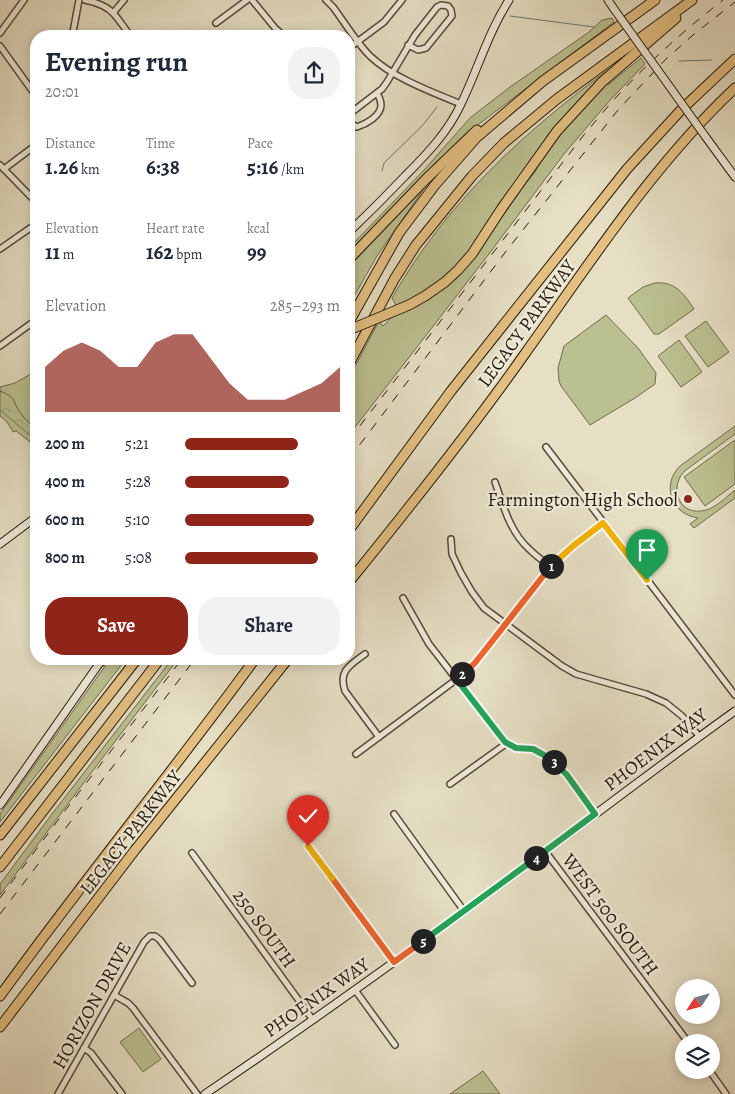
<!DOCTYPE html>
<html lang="en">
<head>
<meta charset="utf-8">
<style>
  body { margin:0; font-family:Alegreya,serif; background:#f2f2f3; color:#1f2937; height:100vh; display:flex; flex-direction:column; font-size:19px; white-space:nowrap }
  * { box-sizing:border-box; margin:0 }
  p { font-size:16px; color:#747a83 }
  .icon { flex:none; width:28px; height:28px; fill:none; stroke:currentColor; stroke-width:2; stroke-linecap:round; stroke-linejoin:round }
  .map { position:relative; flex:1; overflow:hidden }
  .side { position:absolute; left:30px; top:30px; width:325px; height:635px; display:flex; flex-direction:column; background:#fff; border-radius:20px; box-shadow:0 2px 12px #0003 }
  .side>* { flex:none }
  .needle { width:32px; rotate:234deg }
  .buttons { position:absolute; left:675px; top:979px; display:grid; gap:10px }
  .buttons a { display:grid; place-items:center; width:45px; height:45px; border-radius:50%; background:#fff; box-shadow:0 2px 12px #0003; font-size:25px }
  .pin { position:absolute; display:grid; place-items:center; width:42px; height:42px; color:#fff; margin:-51px -21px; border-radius:50% 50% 50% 0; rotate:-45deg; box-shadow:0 0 5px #0007 }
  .pin .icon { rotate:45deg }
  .km { position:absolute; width:25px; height:25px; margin:-12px; border-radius:50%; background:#222; color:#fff; font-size:14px; line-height:25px; text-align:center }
  .round { display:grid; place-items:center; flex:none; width:52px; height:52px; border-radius:20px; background:#f2f2f3 }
  .overview { display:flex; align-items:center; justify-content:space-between; height:85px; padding:0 15px }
  h1 { font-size:28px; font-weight:700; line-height:38px }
  .metrics { display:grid; grid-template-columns:repeat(3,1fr); gap:8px; height:85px; padding:5px 15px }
  .metrics div { display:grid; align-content:center }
  .metrics b { font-size:21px; font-weight:700 }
  .metrics small { font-size:14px; font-weight:400 }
  .metrics p { font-size:14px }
  .chart { height:140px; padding:10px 15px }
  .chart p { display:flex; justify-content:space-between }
  .chart svg { width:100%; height:90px; margin-top:5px; fill:#8f2418; opacity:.7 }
  .action { display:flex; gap:10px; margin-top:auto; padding:10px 15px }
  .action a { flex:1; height:58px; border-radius:20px; background:#8f2418; color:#fff; font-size:20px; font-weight:700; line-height:58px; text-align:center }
  .action a+a { background:#f2f2f3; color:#1f2937 }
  ul { padding:0 15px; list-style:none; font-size:16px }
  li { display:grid; grid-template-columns:80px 60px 1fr; align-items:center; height:38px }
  li i { height:12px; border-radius:6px; background:#8f2418 }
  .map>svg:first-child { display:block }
  .green { fill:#bbc090; stroke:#6f6c4c }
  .forest { fill:url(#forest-crowns); stroke:#6f6c4c }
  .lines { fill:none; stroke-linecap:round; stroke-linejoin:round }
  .stream { stroke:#687a71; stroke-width:1 }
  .street-casing { stroke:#544a38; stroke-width:8 }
  .secondary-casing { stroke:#231809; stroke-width:9 }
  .highway-casing { stroke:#231809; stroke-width:11 }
  .street { stroke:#efead9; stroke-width:5 }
  .secondary { stroke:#efead9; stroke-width:7 }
  .highway { stroke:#e3c082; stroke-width:9 }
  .rail { stroke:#231809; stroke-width:1; stroke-dasharray:9 9; stroke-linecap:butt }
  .secondary-bridge-casing { stroke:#231809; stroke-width:9; stroke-linecap:butt }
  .highway-bridge-casing { stroke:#231809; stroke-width:11; stroke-linecap:butt }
  .secondary-bridge { stroke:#efead9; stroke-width:7 }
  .highway-bridge { stroke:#e3c082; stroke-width:9 }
  .split-1-casing { stroke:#fff; stroke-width:10 }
  .split-2-casing { stroke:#fff; stroke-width:10 }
  .split-3-casing { stroke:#fff; stroke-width:10 }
  .split-4-casing { stroke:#fff; stroke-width:10 }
  .split-5-casing { stroke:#fff; stroke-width:10 }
  .split-6-casing { stroke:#fff; stroke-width:10 }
  .split-7-casing { stroke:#fff; stroke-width:10 }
  .split-1 { stroke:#f5b400; stroke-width:6 }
  .split-2 { stroke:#f0652b; stroke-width:6 }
  .split-3 { stroke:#22a559; stroke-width:6 }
  .split-4 { stroke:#22a559; stroke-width:6 }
  .split-5 { stroke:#22a559; stroke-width:6 }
  .split-6 { stroke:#f0652b; stroke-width:6 }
  .split-7 { stroke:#f5b400; stroke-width:6 }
  .poi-dot { fill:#8f2418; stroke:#efead9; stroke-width:2 }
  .labels { text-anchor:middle; stroke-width:4.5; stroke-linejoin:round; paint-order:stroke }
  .street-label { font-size:19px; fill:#231809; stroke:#efead9 }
  .poi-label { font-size:19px; fill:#231809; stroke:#efead9; text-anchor:end }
</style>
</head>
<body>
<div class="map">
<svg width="735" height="1094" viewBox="0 0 735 1094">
  <defs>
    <pattern id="forest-crowns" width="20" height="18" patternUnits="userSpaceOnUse" patternTransform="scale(1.25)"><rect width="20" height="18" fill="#bbc090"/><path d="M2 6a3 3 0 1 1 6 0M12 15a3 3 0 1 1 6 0" fill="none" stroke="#a0a47b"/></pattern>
  </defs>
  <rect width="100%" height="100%" fill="#e6dfc4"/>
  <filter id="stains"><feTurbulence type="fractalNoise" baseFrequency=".004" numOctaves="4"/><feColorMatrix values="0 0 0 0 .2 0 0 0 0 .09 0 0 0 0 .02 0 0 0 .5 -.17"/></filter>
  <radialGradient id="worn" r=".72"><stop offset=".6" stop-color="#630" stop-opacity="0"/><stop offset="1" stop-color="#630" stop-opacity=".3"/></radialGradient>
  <!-- green -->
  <g class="green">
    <polygon points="612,18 614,22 475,127 349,257 349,248 424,170 470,118 510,87 589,32 602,20"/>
    <polygon points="641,58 645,64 611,99 564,154 492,250 349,435 349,378 379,321 381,320 381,324 383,326 393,316 405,311 482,246 525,184 535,172 543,157 559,136 602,86 609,84"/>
    <path d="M 609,69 L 610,69 L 599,80 L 476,245 L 458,267 L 437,284 L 397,307 L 392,298 C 446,203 523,133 609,69 Z"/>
    <polygon points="425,187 377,256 349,305 349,267"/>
    <path d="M 655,283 C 675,281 684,294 694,309 L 659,334 L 654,334 L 628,298 L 643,287 Z"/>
    <polygon points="606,315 638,348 656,373 655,384 635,398 590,425 561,386 559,381 558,368 564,346"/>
    <polygon points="706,321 729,352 708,367 685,336"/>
    <polygon points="679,340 702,372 681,387 658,356"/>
    <path d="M 36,371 L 36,430 C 31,424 23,418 19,411 C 11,398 16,398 0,391 L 0,387 L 15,383 Z"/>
    <path d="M 735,426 L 735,434 L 686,470 C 669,484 677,514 701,511 C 714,510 725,498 735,490 L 735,498 L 694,528 L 690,524 L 698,518 C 671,514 661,485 680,466 Z"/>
    <polygon points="735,440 735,484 705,506 684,477"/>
    <polygon points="110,659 126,659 0,822 0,814"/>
    <polygon points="172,659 178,659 88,777 0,895 0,884 52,814"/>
    <polygon points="139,1028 161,1059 143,1072 120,1042"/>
    <polygon points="483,1071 500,1094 450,1094"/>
  </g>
  <!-- forest -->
  <path class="forest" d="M 0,391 C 16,398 11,398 19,411 C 23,418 31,424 36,430 L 36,451 L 29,441 L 16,431 L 13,432 L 7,422 L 0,416 Z"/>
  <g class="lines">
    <!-- stream -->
    <g class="stream">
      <polyline points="510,16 594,27"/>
      <polyline points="679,61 712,60"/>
      <polyline points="382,171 384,163 423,125 437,107"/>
      <polyline points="0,410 36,440"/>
    </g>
    <defs>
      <g id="street">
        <path d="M 85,0 C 95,2 107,6 114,14 C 120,21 125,29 131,36"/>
        <polyline points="252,0 275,28 284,36"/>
        <path d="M 326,0 L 333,7 C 345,23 356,42 370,56 C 393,78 432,92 461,104"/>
        <polyline points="113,13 124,0"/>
        <polyline points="216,23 247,0"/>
        <polyline points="73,32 79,0"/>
        <polyline points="0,33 24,0"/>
        <polyline points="0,46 36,96"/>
        <polyline points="349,48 384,22 402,0"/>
        <path d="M 377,93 C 379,97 381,100 381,105 C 381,116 366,124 357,127 L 350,123 L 349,117 L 352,112 L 382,89 L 387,82 L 415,35 L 437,7 L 441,5 L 448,6 L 451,10 L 452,16 L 426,48 L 418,50 L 408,45"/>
        <polyline points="0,165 36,202"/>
        <polyline points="4,169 36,145"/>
        <polyline points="0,249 36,224"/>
        <polyline points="0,346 36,320"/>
        <polyline points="546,447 735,695"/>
        <path d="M 495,482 C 503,505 510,532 529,549 C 536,556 543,561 551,567"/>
        <polyline points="451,539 452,554 461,573 472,592 484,608 562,666 576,674 646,694 666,703 682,716 699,736"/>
        <path d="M 403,598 L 429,644 L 505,742 C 509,744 512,746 516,748 C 522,749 529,748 535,750 C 563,762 578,791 595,814"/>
        <path d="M 365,654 C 350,665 338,671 345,691 L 379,737"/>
        <polyline points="356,754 457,679 474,664 552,564 573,546 603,523"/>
        <polyline points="450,784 507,743"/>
        <polyline points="394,814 464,911"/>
        <polyline points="308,846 394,962"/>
        <polyline points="545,851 688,1042"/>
        <polyline points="192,853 313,1020"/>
        <polyline points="355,990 395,1045"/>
        <polyline points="114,995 128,1003 133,1008 197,1094"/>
        <polyline points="84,1048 91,1053 122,1094"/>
        <polyline points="709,1070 726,1094"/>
        <polyline points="58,1094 144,942 150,936 155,936 160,940 192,983"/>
      </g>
      <g id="secondary">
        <polyline points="608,0 614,9"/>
        <polyline points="705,136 735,177"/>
        <path d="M 349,232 C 368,214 387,195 405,176 C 427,154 448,132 461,104 C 478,69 488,33 509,0"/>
        <polyline points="0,544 36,517"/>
        <polyline points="0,805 101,661"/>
        <path d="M 205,1094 C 321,1016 434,934 547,850 C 610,804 672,756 735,711"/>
      </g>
      <g id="highway">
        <polyline points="349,259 426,179 477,130"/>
        <polyline points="409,305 425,296 445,282 458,270 472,254 502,208 557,131 602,82 676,18"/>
        <polyline points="349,322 399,233 435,185 477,137 543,81 655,0"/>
        <polyline points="349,364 395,278 416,245 472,176 504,143 557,99 692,0"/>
        <polyline points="349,530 451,391 627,169 681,110 735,59"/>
        <path d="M 349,582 C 409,508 469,433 524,355 C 590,263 652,166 735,88"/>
        <polyline points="101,661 103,659"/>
        <polyline points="0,835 137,659"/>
        <polyline points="0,867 160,659"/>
        <path d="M 0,996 C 82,882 172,773 255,659"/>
        <polyline points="0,1027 135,850 288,659"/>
      </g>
    </defs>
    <!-- street casing -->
    <use href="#street" class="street-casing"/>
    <!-- secondary casing -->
    <use href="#secondary" class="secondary-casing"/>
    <!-- highway casing -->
    <use href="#highway" class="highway-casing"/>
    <!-- street -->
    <use href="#street" class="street"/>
    <!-- secondary -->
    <use href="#secondary" class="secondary"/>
    <!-- highway -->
    <use href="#highway" class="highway"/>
    <!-- rail -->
    <g class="rail">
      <path d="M 349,440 L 583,136 C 595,122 607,107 620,93 C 652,59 687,28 723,0"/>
      <polyline points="349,459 507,250 618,110 665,60 693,35 735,2"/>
      <polyline points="0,898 70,804 182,659"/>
      <polyline points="0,914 195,659"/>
    </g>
    <defs>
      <polyline id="secondary-bridge" points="614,9 705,136"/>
      <polyline id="highway-bridge" points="349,330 409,305"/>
    </defs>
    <!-- secondary-bridge casing -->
    <use href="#secondary-bridge" class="secondary-bridge-casing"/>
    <!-- highway-bridge casing -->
    <use href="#highway-bridge" class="highway-bridge-casing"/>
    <!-- secondary-bridge -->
    <use href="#secondary-bridge" class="secondary-bridge"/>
    <!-- highway-bridge -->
    <use href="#highway-bridge" class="highway-bridge"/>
  </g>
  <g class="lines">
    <defs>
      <polyline id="split-1" points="551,566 573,546 603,523 647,580"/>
      <polyline id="split-2" points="462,674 474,664 486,649 551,566"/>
      <polyline id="split-3" points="462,674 457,680 505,742 516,748 533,749 544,755 554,762"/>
      <polyline id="split-4" points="536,858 595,814 567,775 554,762"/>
      <polyline id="split-5" points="423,941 536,858"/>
      <polyline id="split-6" points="332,878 394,962 423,941"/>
      <polyline id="split-7" points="308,846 332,878"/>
    </defs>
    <!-- split-1 casing -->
    <use href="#split-1" class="split-1-casing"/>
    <!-- split-2 casing -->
    <use href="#split-2" class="split-2-casing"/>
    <!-- split-3 casing -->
    <use href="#split-3" class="split-3-casing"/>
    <!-- split-4 casing -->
    <use href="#split-4" class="split-4-casing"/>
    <!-- split-5 casing -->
    <use href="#split-5" class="split-5-casing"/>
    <!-- split-6 casing -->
    <use href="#split-6" class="split-6-casing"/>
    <!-- split-7 casing -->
    <use href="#split-7" class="split-7-casing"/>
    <!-- split-1 -->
    <use href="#split-1" class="split-1"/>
    <!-- split-2 -->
    <use href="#split-2" class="split-2"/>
    <!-- split-3 -->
    <use href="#split-3" class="split-3"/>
    <!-- split-4 -->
    <use href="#split-4" class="split-4"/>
    <!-- split-5 -->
    <use href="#split-5" class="split-5"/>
    <!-- split-6 -->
    <use href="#split-6" class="split-6"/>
    <!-- split-7 -->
    <use href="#split-7" class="split-7"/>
  </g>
  <!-- markers -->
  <circle class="poi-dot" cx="688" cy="499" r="5"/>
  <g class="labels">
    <!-- street labels -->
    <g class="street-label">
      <text transform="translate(526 323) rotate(-54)" y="7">LEGACY PARKWAY</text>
      <text transform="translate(655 749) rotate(-37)" y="7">PHOENIX WAY</text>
      <text transform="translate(130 832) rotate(-52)" y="7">LEGACY PARKWAY</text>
      <text transform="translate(611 914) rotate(53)" y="7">WEST 500 SOUTH</text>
      <text transform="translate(265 928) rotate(54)" y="7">250 SOUTH</text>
      <text transform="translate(316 997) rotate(-35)" y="7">PHOENIX WAY</text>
      <text transform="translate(91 1005) rotate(-61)" y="7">HORIZON DRIVE</text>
    </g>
    <!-- poi labels -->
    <g class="poi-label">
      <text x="678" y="506">Farmington High School</text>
    </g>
  </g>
  <rect width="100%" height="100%" filter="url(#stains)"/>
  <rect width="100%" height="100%" fill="url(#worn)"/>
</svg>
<div class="buttons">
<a><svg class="needle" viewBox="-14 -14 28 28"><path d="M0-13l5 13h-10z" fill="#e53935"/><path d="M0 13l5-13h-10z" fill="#747a83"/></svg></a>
<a><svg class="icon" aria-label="layers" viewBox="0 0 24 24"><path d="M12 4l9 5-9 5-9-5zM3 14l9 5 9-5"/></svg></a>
</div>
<div class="pin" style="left:647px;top:580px;background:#1e9e55"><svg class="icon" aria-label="arrive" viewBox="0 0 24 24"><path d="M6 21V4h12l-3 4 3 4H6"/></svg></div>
<div class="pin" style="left:308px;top:846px;background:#d93025"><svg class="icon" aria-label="check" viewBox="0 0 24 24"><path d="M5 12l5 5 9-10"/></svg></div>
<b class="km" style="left:551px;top:566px">1</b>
<b class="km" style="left:462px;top:674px">2</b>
<b class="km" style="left:554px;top:762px">3</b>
<b class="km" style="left:536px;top:858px">4</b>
<b class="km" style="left:423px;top:941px">5</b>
<section class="side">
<div class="overview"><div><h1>Evening run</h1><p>20:01</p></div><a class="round"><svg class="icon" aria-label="share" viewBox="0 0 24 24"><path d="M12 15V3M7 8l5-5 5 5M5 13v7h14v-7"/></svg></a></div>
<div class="metrics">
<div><p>Distance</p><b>1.26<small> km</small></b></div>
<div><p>Time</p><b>6:38</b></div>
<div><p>Pace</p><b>5:16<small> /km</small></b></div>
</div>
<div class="metrics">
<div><p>Elevation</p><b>11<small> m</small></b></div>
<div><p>Heart rate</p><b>162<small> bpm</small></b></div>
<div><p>kcal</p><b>99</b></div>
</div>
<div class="chart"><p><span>Elevation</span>285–293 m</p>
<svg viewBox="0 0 160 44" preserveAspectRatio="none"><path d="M0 44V22L10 14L20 10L30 14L40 22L50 22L60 10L70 6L80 6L90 18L100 30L110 38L120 38L130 38L140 34L150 30L160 22V44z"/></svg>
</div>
<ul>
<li><b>200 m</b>5:21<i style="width:73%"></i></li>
<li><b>400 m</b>5:28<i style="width:67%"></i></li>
<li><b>600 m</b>5:10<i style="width:83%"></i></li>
<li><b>800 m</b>5:08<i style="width:86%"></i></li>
</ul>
<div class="action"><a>Save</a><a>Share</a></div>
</section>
</div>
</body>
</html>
